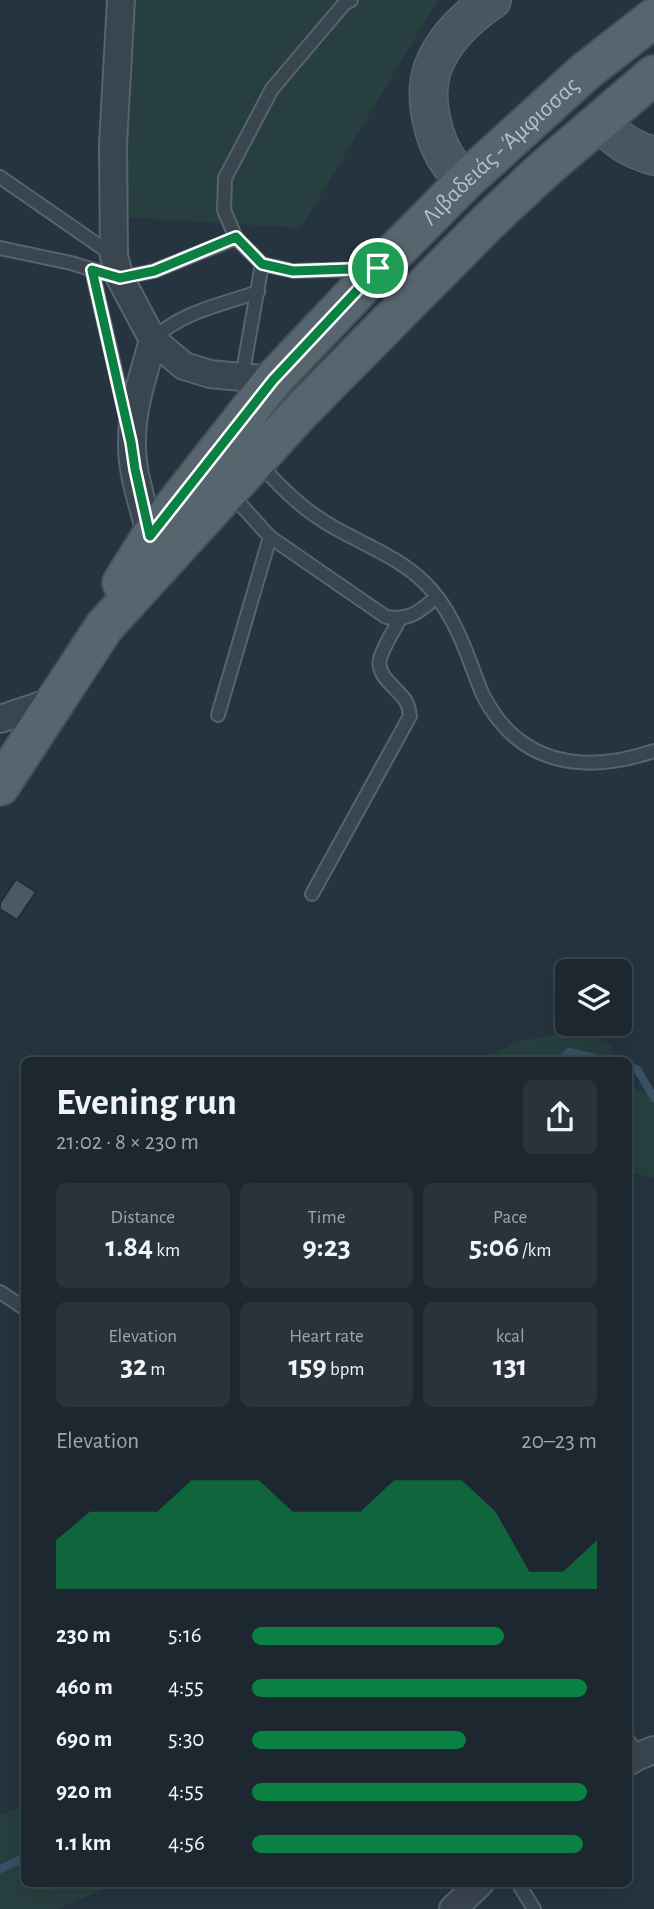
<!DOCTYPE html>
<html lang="en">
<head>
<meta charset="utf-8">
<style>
  body { margin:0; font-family:"Alegreya Sans",sans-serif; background:#29333b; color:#f1f3f6; height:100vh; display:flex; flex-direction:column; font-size:26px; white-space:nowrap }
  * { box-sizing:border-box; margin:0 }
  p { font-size:23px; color:#a0a5aa }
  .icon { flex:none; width:38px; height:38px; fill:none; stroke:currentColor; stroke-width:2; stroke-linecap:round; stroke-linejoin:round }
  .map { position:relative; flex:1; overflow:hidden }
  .details { position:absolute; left:21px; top:1057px; width:611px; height:830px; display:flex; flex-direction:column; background:#1c272f; border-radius:10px; box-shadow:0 7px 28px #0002,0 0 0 2px #3a444b }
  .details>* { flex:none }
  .tools { position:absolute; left:555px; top:959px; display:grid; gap:14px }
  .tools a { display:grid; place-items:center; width:77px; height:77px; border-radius:10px; background:#1c272f; box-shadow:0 7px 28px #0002,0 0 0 2px #3a444b; font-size:35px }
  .pin { position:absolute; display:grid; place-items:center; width:60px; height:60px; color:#fff; margin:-30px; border:4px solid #fff; border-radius:50%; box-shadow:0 2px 7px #0007 }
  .round { display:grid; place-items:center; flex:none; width:74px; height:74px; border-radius:10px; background:#29333b }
  .overview { display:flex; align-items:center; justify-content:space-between; height:119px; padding:0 35px }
  h1 { font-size:38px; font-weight:700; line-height:52px }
  .stats { display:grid; grid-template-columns:repeat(3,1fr); gap:10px; height:119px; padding:7px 35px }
  .stats div { display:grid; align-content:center; border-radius:10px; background:#29333b; text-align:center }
  .stats b { font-size:30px; font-weight:700 }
  .stats small { font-size:19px; font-weight:400 }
  .stats p { font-size:19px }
  .chart { height:196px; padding:14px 35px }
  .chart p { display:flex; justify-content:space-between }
  .chart svg { width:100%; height:126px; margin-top:7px; fill:#0b8043; opacity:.7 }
  ul { padding:0 35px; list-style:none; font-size:23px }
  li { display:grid; grid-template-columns:112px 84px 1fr; align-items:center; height:52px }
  li i { height:18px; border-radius:9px; background:#0b8043 }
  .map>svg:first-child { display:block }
  .green { fill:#27403f }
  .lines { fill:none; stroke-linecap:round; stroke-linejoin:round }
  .stream { stroke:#395266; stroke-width:8 }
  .building { fill:#4a5a65; stroke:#202c36; stroke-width:2 }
  .service-casing { stroke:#57636d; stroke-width:16 }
  .minor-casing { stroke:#57636d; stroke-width:30 }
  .secondary-casing { stroke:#57636d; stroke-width:40 }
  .primary-casing { stroke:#46515b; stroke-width:42 }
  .service { stroke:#39454f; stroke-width:12 }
  .minor { stroke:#39454f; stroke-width:26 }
  .secondary { stroke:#485562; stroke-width:37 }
  .primary { stroke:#57656f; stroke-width:38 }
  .route-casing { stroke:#fff; stroke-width:14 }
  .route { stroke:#0b8043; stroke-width:9 }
  .labels { text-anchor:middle; stroke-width:6; stroke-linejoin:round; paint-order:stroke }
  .street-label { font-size:24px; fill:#b6c0ca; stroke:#1e2a34 }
</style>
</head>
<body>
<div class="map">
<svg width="654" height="1909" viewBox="0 0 654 1909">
  <rect width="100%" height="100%" fill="#25343f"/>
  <!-- green -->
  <g class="green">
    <polygon points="130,0 438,0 301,228 121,217"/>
    <polygon points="576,1030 608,1043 618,1060 486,1060 487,1057 517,1042"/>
    <polygon points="628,1080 633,1088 654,1096 654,1178 628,1172"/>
    <polygon points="24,1806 24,1883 119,1883 58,1909 0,1909 0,1815"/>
  </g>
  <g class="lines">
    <!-- stream -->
    <g class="stream">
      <polyline points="561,1060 569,1052 604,1060"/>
      <polyline points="628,1066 637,1069 654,1098"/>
      <polyline points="0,1869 24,1858"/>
    </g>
  </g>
  <!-- building -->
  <polygon class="building" points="16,879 36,892 17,920 0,909 0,903"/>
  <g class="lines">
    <defs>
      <g id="service">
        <polyline points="351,0 344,4 272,89 225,178 224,210 236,238 262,264 293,271 367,269"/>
        <polyline points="0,177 114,256"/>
        <polyline points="0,248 71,263 120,278 154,271 236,238"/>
        <polyline points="92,270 126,417"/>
        <path d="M 153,340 C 178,313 223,304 258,292"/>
        <polyline points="242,377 262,264"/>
        <path d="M 258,462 C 281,488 304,511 335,528 C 365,545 400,558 425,583 C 448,606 461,637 472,667 C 476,677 479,687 484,697 C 520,766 586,774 654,751"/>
        <path d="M 270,537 L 386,617 C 411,621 419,611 437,597"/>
        <polyline points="218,715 270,537 231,494"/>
        <path d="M 312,894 L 410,716 C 409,710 409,705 405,700 C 397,688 376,676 380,659 C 383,647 394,630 400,619"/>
        <polyline points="0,1292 24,1308"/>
        <polyline points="628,1740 638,1756"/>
        <polyline points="518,1883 534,1909"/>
      </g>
      <g id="minor">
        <polyline points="121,0 113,144 114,256 120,278 153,340 184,366 210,374 273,380"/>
        <path d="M 151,536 C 143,505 131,472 132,441 C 132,406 144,373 153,340"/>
        <polyline points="0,719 57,700"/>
        <polyline points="628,1762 638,1756 654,1750"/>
        <polyline points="453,1909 480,1883"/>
      </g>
      <g id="secondary">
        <path d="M 600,122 C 617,140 630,149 654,156"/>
        <path d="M 466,180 C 461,175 455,170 450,164 C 433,141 423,98 432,70 C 442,41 467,17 492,0"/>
      </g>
      <g id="primary">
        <path id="s1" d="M 122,583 L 151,536 L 273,380 L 378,269 L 466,180 L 586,71 L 654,18"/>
        <polyline points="0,786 104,627 301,411 486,224 541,172 654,75"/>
      </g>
    </defs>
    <!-- service casing -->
    <use href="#service" class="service-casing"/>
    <!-- minor casing -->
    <use href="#minor" class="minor-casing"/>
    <!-- secondary casing -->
    <use href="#secondary" class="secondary-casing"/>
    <!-- primary casing -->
    <use href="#primary" class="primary-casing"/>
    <!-- service -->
    <use href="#service" class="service"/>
    <!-- minor -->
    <use href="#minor" class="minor"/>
    <!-- secondary -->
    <use href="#secondary" class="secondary"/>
    <!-- primary -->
    <use href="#primary" class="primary"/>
  </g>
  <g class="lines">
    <defs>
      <polygon id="route" points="236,237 262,264 293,271 378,268 273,380 150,536 135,469 131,442 92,270 120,278 154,271"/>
    </defs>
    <!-- route casing -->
    <use href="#route" class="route-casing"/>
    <!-- route -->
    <use href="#route" class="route"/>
  </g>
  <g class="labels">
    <!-- street labels -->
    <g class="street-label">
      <text dy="8" stroke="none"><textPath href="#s1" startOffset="576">Λιβαδειάς - Άμφισσας</textPath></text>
    </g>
  </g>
</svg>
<div class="tools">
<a><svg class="icon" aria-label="layers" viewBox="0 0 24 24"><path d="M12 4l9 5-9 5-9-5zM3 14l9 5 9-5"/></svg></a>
</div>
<div class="pin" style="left:378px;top:268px;background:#1e9e55"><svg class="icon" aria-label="arrive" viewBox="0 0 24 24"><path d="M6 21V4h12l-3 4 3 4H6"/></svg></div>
<section class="details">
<div class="overview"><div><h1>Evening run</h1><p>21:02 · 8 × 230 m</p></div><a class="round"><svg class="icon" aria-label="share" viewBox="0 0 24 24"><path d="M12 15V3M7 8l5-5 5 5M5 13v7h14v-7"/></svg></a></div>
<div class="stats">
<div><p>Distance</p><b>1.84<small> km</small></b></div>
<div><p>Time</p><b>9:23</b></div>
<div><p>Pace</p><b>5:06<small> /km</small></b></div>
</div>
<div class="stats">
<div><p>Elevation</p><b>32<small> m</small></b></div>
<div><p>Heart rate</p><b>159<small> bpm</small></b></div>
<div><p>kcal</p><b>131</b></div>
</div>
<div class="chart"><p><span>Elevation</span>20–23 m</p>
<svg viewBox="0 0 160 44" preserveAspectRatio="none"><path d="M0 44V27L10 17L20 17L30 17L40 6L50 6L60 6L70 17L80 17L90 17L100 6L110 6L120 6L130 17L140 38L150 38L160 27V44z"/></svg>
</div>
<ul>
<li><b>230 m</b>5:16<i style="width:73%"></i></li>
<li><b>460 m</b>4:55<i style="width:97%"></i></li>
<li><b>690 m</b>5:30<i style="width:62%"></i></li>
<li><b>920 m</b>4:55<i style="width:97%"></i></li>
<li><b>1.1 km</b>4:56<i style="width:96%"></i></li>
</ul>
</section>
</div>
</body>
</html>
